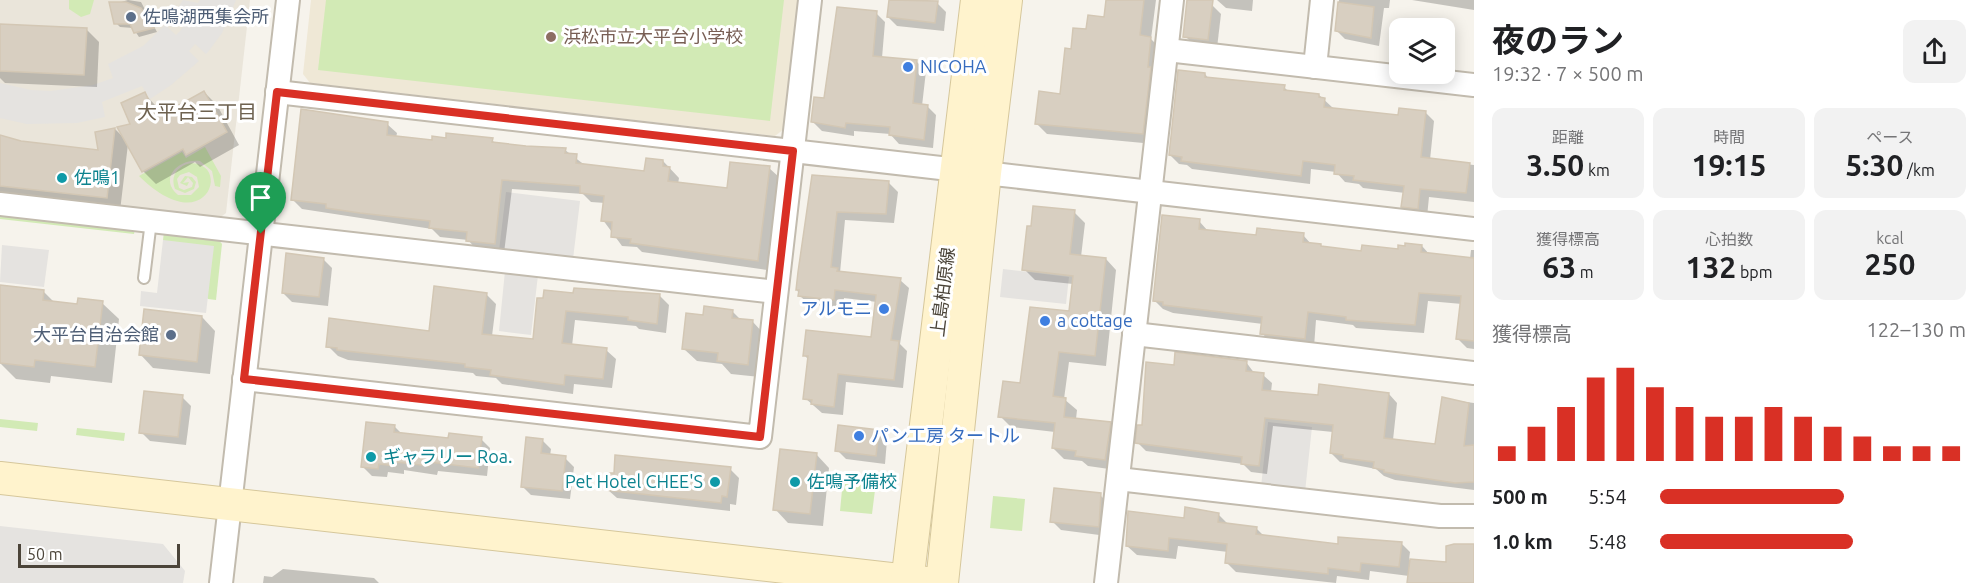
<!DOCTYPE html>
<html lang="ja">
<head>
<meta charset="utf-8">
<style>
  body { margin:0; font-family:Ubuntu,"Noto Sans JP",sans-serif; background:#f2f2f2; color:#202124; height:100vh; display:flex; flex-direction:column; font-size:22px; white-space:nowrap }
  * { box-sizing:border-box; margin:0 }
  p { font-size:20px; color:#757577 }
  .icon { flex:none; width:33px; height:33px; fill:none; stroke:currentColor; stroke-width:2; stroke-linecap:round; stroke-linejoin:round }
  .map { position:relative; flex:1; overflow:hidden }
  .details { display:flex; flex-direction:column; background:#fff; width:510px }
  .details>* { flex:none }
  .controls { position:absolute; left:1389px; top:18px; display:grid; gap:12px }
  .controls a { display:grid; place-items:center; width:66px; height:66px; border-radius:12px; background:#fff; box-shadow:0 3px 15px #0003; font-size:30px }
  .scale { position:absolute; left:18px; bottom:15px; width:162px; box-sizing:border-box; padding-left:6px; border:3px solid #4b4439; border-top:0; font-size:16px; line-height:21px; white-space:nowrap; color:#4b4439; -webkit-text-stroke:4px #fff; paint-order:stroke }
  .pin { position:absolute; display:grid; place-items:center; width:51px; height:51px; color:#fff; margin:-62px -26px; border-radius:50% 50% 50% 0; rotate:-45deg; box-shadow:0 0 6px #0007 }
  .pin .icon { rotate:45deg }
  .round { display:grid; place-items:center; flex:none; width:63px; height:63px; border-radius:12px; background:#f2f2f2 }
  .head { display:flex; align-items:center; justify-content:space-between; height:102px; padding:0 18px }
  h1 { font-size:33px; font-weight:700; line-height:45px }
  .stats { display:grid; grid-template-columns:repeat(3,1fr); gap:9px; height:102px; padding:6px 18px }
  .stats div { display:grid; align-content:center; border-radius:12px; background:#f2f2f2; text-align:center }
  .stats b { font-size:30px; font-weight:700 }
  .stats small { font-size:16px; font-weight:400 }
  .stats p { font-size:16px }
  .chart { height:168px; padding:12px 18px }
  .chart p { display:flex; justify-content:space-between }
  .chart svg { width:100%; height:108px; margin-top:6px; stroke:#d93025; stroke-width:6 }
  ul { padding:0 18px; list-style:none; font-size:20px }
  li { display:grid; grid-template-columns:96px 72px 1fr; align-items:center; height:45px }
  li i { height:15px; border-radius:8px; background:#d93025 }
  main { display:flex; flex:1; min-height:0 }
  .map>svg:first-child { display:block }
  .residential { fill:#eae5da }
  .education { fill:#efe8d6 }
  .green { fill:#d2eab5 }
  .parking { fill:#e5e3e0 }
  .shadow { fill:#0003 }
  .building { fill:#d8cfc1; stroke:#d3c7b4; stroke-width:1.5 }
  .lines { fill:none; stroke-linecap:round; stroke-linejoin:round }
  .lane-casing { stroke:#c2bbae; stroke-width:14 }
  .street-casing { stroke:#c2bbae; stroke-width:26 }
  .secondary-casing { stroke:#d6c79b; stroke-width:34 }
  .lane { stroke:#fff; stroke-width:10 }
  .street { stroke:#fff; stroke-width:22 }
  .secondary { stroke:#fff3cd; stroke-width:32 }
  .route-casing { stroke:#fff; stroke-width:12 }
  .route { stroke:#d93025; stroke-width:8 }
  .service-dot { fill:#5c6f8a; stroke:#fff; stroke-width:2 }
  .education-dot { fill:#8d6e63; stroke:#fff; stroke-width:2 }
  .shop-dot { fill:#3f7fe0; stroke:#fff; stroke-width:2 }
  .culture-dot { fill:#0f9aa8; stroke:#fff; stroke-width:2 }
  .labels { text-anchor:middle; stroke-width:6; stroke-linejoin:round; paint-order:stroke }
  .service-label { font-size:18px; fill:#4e5e75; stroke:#fff; text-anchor:start }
  .education-label { font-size:18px; fill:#785e54; stroke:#fff; text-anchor:start }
  .shop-label { font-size:18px; fill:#366cbe; stroke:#fff; text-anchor:start }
  .culture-label { font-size:18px; fill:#0d838f; stroke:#fff; text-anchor:start }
  .street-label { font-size:18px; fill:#4b4439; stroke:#fff }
  .neighbourhood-label { font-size:20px; fill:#6e6250; stroke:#fff }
</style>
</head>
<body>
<main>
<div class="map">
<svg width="1474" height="583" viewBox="0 0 1474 583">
  <rect width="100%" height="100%" fill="#f6f3ec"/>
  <!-- residential -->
  <polygon class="residential" points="0,0 250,0 226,213 218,219 0,194"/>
  <!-- education -->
  <polygon class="education" points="311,0 799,0 784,129 775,136 310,83 303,74"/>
  <!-- green -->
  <g class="green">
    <polygon points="69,0 94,0 90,14 81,17 69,9"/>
    <polygon points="326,0 784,0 770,121 318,70"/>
    <path d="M 205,147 L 221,176 L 220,187 L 215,186 L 212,171 L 200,161 C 179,158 158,178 178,195 L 191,195 L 199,187 L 197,177 L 189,172 L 180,175 L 177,179 L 179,188 L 184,190 L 192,187 L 193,183 L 188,177 L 183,183 L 189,182 L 187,186 L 180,183 L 185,176 L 192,177 L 196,182 L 194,189 L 185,193 L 175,189 C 172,181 173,173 180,168 C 184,164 192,162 198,164 C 229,173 202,238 139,176 L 182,152 L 186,158 Z"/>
    <polygon points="0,214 135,229 134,234 0,219"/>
    <polygon points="164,232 218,239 222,244 216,300 208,299 163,240"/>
    <polygon points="0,419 38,423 37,431 0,427"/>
    <polygon points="77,428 125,433 124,441 76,435"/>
    <polygon points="843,479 876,482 872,514 840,511"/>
    <polygon points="993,496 1025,499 1022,531 990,528"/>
  </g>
  <!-- parking -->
  <g class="parking">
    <polygon points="183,0 198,3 200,0 236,0 222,33 208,52 206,54 195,44 189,51 199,61 171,85 150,99 142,86 102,102 105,117 77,123 27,124 0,118 0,83 31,90 51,91 93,85 113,78 108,64 143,46 165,25 176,35 180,31 184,26 172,17"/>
    <polygon points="506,192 580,201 573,259 499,251"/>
    <polygon points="163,240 214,246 206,313 140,306 141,291 157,293"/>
    <polygon points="2,245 49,250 44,287 0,282"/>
    <polygon points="1003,269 1069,277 1066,304 1000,297"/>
    <polygon points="505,271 538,275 531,335 499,331"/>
    <polygon points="1268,422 1312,427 1305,492 1261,487"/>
    <polygon points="0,526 163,544 185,571 183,583 0,583"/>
  </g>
  <!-- shadow -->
  <g class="shadow">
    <polygon points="128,0 141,2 157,32 139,37 133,28 120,27 116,23 111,5"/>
    <polygon points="890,0 937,3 946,12 944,31 897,26 888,17"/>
    <polygon points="1107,0 1156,0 1151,39 1161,49 1154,144 1047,134 1036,123 1062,96 1072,50 1087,31 1105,18"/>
    <polygon points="1217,0 1253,0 1252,11 1226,8"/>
    <polygon points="1339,0 1390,0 1389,8 1384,8 1379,46 1345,39 1336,30"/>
    <polygon points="1412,0 1474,0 1474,10"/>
    <polygon points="1212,5 1221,14 1217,48 1194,45 1185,36"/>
    <polygon points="876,13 885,22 882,58 917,62 926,71 922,106 927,106 936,115 933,148 899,144 890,134 854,131 854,136 822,131 813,122"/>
    <polygon points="0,25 86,29 99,42 97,87 5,83 0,78"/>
    <polygon points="1205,74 1209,79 1284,87 1289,92 1319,95 1333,108 1399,116 1425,112 1434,121 1430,160 1474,165 1474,202 1429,197 1427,217 1412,215 1403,207 1405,193 1363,188 1359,184 1345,182 1336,172 1311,169 1310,184 1192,169 1187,165 1179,164 1170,155"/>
    <polygon points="204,92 217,105 239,145 200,167 195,162 156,184 143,171 128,144 120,211 23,199 0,192 0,136 20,143 100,152 96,133 115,129 123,137 132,125 145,94 164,115"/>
    <polygon points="387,124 397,133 396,138 433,142 492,140 496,144 565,150 586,166 645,173 663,161 679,178 678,184 729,189 769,168 779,177 767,270 642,252 637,247 622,246 603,220 605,203 591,202 583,194 512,189 504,253 477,250 468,240 440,237 432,229 302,209 293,200"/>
    <polygon points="814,177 889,183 898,192 894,223 845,220 840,273 900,280 909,288 900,344 907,351 903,388 846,382 843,415 822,413 805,398 809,360 804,355 872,339 877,302 844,298 843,308 809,304 800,296 797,290"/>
    <polygon points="1074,212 1085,223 1081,257 1106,259 1116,270 1106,366 1069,362 1064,399 1077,410 1076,419 1110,423 1121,434 1116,470 1088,466 1082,461 1064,459 1053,448 1055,432 1011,427 1000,416 1070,313 1073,284 1035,280 1024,269"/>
    <polygon points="1199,221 1208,231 1257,237 1303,235 1312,245 1363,253 1422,246 1430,255 1470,259 1471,250 1474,250 1474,282 1430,277 1429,280 1474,296 1474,349 1467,348 1458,339 1462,304 1428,301 1424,333 1356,328 1353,325 1316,320 1314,347 1270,342 1262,333 1263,324 1173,313 1163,309 1154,300"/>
    <polygon points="323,259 332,268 328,306 292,302 283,293"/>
    <polygon points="0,286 43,291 55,303 79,306 102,303 119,319 112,383 51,376 50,383 16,379 0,363"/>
    <polygon points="575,289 660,296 669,305 666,333 639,329 636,326 575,320 572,346 606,350 616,359 612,388 574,384 573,394 502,384 496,378 476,376 473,373 348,360 338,356 328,346 430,332 486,294 496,304 492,336 534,341 575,295"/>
    <polygon points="732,311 742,321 753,322 765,335 760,377 731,374 722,364 697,361 684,349 704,316"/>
    <polygon points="202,317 215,331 210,374 153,368 140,354"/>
    <polygon points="1246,362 1255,374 1263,375 1272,383 1271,392 1319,397 1389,394 1397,403 1393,440 1436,445 1443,399 1474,403 1474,490 1395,480 1384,476 1376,469 1340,462 1331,453 1333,432 1273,426 1267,474 1251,472 1243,464 1146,451 1137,442 1175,367"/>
    <polygon points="182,397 191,406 186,445 150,441 141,432"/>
    <polygon points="394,426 402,434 450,440 481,439 490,448 487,476 438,471 437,475 404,470 404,474 388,472 387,477 372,476 363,467"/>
    <polygon points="878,431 887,440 885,464 846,459 837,450"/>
    <polygon points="542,440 551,449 550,456 565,458 574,467 570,499 531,495 522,486"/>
    <polygon points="816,454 829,468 823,526 788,523 775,509"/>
    <polygon points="730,469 739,478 736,505 730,504 730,511 617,498 608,490"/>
    <polygon points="1100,495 1109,504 1107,536 1061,530 1052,521"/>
    <polygon points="1218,514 1227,523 1256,528 1265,537 1339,545 1401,543 1410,552 1409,560 1448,564 1448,548 1474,546 1474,583 1409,583 1409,576 1370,571 1369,580 1337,576 1336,583 1236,572 1227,563 1228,552 1178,546 1176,559 1137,555 1127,546 1185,519"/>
    <polygon points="283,569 374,578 379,583 263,583 264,576 272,577"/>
  </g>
  <!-- building -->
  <g class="building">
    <polygon points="889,0 938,1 935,23 887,17"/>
    <polygon points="1106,0 1144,0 1140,35 1151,37 1148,67 1151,67 1143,134 1035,124 1039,91 1060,94 1065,48 1071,49 1073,28 1086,29 1088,15 1104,17"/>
    <polygon points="1187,0 1213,0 1208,40 1183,37"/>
    <polygon points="109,2 126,2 141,8 154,28 134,33 130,24 114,24"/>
    <polygon points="1338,2 1374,7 1371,38 1335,31"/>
    <polygon points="837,7 877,11 873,56 917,60 913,103 928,105 924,140 889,135 890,127 846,123 845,128 811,122 814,97 824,98"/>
    <polygon points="0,24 87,28 84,75 0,71"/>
    <polygon points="1178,70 1205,73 1205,77 1285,85 1284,90 1319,94 1319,97 1325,98 1324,107 1398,115 1399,108 1426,111 1421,157 1470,163 1466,193 1420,189 1418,209 1401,207 1404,186 1353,180 1354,176 1334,174 1335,165 1303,161 1301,176 1181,161 1182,157 1169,155"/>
    <polygon points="204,91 227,132 186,155 183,149 142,172 117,127 130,124 121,103 145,92 154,112 160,108 163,114"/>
    <polygon points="301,109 388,122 387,135 432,140 432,136 446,138 446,133 493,138 492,142 526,146 566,148 565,153 577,154 576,163 644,171 646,158 663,160 663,166 670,167 668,181 727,188 730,162 770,166 758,261 630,243 631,239 611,237 612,222 601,221 604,196 580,193 580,186 502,180 495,244 466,241 467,232 429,228 430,221 360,213 326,208 326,204 291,200"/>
    <polygon points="115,128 107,198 0,186 0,135 21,141 98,150 95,132"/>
    <polygon points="812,175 889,181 886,214 837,212 831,267 838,268 837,271 901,278 891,340 899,341 894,380 838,374 834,407 811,404 812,400 803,399 808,356 803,356 806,330 871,337 876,295 835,290 834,300 798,296 799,290 796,290 798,272"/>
    <polygon points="1033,206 1075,210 1070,254 1106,258 1095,356 1059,352 1053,396 1066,398 1064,417 1111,422 1105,460 1075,456 1076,451 1052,448 1055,423 998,417 1003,381 1020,383 1030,307 1069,311 1073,276 1022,270 1027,226 1031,226"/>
    <polygon points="1162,215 1200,219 1199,229 1256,235 1257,228 1304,233 1303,242 1321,244 1321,246 1361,251 1362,245 1398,249 1398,245 1405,246 1405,243 1422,245 1421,252 1474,258 1474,341 1456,339 1461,296 1419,293 1415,325 1346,320 1346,317 1308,312 1305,339 1260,334 1262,317 1163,305 1163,302 1153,301"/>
    <polygon points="286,253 324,258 319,297 282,293"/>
    <polygon points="0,285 44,290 43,300 77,304 78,298 103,301 95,367 35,360 34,367 0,363"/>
    <polygon points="434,286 487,293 482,334 533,339 537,298 543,298 544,290 573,293 574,288 660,294 657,324 628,320 628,317 566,311 562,343 607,348 603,379 565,375 564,385 490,375 491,370 465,367 465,364 337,350 337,348 326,347 329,318 429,331"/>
    <polygon points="704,306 733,310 732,318 753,320 748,365 717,361 718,353 682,349 686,313 703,315"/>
    <polygon points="144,309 202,316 197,362 139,355"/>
    <polygon points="1175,352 1247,361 1246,371 1264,373 1262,390 1318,395 1319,384 1389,393 1384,438 1435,444 1442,397 1469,403 1464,446 1474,445 1474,482 1455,483 1384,472 1384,470 1373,468 1374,462 1343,458 1343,455 1330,453 1333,425 1265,418 1259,466 1241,464 1242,457 1135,443 1137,425 1142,425 1146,362 1174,365"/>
    <polygon points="144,391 183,395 178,437 139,433"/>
    <polygon points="366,422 395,425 394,432 448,438 449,433 482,437 478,468 429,462 429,466 396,462 395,466 379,464 378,469 361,467"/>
    <polygon points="838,425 879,430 876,456 835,451"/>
    <polygon points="526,437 543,439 541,453 566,456 562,491 521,487"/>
    <polygon points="780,449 817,453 810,514 773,510"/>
    <polygon points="615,455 731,467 727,497 722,496 721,503 606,490 608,473 614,473"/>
    <polygon points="1054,488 1101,493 1099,527 1050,522"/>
    <polygon points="1185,507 1219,513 1218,522 1257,527 1256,534 1338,544 1338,537 1402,542 1399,567 1361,563 1360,572 1328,568 1328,574 1225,563 1227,544 1169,538 1168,551 1126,546 1128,511 1184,518"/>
    <polygon points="1454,544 1474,544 1474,583 1407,583 1410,559 1446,562 1446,546"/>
  </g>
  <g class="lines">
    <defs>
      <polyline id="lane" points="144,278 151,221"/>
      <g id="street">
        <polyline points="1167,50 1474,85"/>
        <polyline points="1315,67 1322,0"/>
        <polyline points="277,92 958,170"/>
        <polyline points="985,173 1474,229"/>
        <polyline points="0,204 776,292"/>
        <polyline points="1134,334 1474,373"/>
        <polyline points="244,379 760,437 810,0"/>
        <polyline points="1118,479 1440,516 1474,516"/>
        <polyline points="221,583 288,0"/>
        <polyline points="1106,583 1172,0"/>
      </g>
      <g id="secondary">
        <polyline points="0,478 926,583"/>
        <polyline points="907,583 977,0"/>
        <polyline points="942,583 985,173 1006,0"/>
      </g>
    </defs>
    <!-- lane casing -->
    <use href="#lane" class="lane-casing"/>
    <!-- street casing -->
    <use href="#street" class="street-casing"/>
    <!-- secondary casing -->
    <use href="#secondary" class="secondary-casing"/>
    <!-- lane -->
    <use href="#lane" class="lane"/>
    <!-- street -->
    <use href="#street" class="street"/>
    <!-- secondary -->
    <use href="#secondary" class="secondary"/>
  </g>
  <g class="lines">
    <defs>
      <polygon id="route" points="277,92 793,151 760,437 244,379"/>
    </defs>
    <!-- route casing -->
    <use href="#route" class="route-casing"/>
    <!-- route -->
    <use href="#route" class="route"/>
  </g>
  <!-- markers -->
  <g class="service-dot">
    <circle cx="131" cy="17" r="6"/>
    <circle cx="171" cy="335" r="6"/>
  </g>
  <circle class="education-dot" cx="551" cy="37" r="6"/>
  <g class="shop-dot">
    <circle cx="908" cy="67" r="6"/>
    <circle cx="884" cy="309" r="6"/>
    <circle cx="1045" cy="321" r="6"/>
    <circle cx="859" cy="436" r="6"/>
  </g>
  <g class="culture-dot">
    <circle cx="62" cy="178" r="6"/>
    <circle cx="371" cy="457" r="6"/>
    <circle cx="715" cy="482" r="6"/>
    <circle cx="795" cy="482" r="6"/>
  </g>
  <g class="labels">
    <!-- service labels -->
    <g class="service-label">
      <text x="143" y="23">佐鳴湖西集会所</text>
      <text x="159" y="341" text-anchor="end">大平台自治会館</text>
    </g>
    <!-- education labels -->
    <g class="education-label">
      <text x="563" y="43">浜松市立大平台小学校</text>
    </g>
    <!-- shop labels -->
    <g class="shop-label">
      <text x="920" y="73">NICOHA</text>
      <text x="872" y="315" text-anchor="end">アルモニ</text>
      <text x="1057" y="327">a cottage</text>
      <text x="871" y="442">パン工房 タートル</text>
    </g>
    <!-- culture labels -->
    <g class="culture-label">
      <text x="74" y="184">佐鳴1</text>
      <text x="383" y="463">ギャラリー Roa.</text>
      <text x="703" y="488" text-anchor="end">Pet Hotel CHEE'S</text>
      <text x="807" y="488">佐鳴予備校</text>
    </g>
    <!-- street labels -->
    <g class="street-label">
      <text transform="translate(943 292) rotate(-83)" y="6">上島柏原線</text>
    </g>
    <!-- neighbourhood labels -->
    <g class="neighbourhood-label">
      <text x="197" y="119">大平台三丁目</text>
    </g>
  </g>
</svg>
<div class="controls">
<a><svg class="icon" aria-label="layers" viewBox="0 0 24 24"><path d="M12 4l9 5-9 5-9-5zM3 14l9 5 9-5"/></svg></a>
</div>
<div class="scale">50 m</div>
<div class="pin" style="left:261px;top:234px;background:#1e9e55"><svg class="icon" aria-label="arrive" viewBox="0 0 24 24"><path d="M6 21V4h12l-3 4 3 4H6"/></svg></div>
</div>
<section class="details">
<div class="head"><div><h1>夜のラン</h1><p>19:32 · 7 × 500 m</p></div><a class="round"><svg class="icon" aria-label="share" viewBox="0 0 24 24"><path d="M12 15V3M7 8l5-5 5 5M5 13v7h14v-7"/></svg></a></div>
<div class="stats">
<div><p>距離</p><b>3.50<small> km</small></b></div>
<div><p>時間</p><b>19:15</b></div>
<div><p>ペース</p><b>5:30<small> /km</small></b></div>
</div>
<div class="stats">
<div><p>獲得標高</p><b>63<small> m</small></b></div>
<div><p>心拍数</p><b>132<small> bpm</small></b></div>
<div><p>kcal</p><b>250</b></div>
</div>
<div class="chart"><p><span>獲得標高</span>122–130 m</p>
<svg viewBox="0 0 160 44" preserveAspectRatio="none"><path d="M5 44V38M15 44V30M25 44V22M35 44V10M45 44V6M55 44V14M65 44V22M75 44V26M85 44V26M95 44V22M105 44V26M115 44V30M125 44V34M135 44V38M145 44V38M155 44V38"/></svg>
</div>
<ul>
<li><b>500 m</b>5:54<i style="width:60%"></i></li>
<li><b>1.0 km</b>5:48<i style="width:63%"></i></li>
</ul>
</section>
</main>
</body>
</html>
